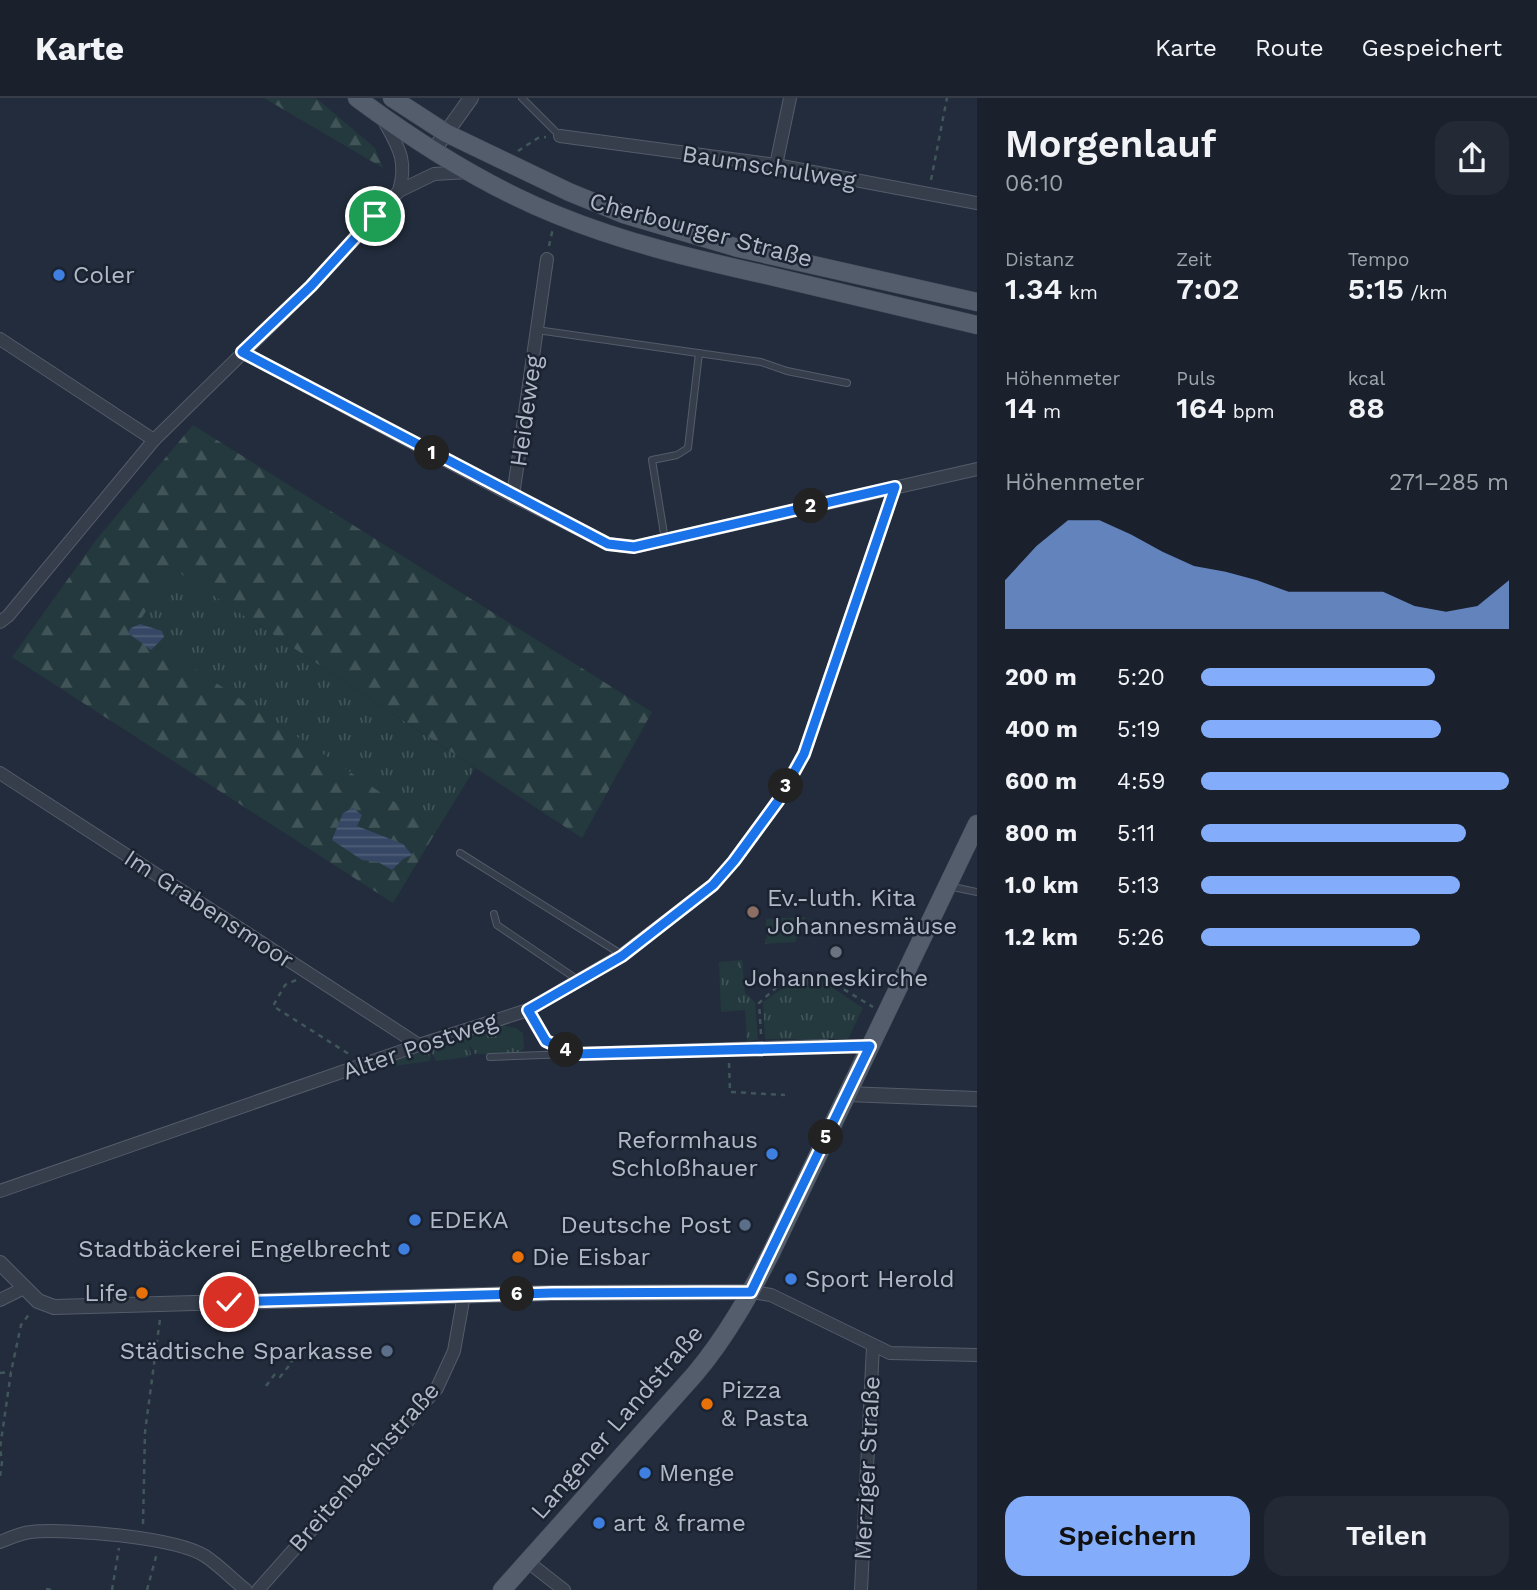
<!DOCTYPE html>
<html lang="de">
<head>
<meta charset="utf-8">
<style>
  body { margin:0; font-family:"Work Sans",sans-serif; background:#232935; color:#f1f3f6; height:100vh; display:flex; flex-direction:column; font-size:26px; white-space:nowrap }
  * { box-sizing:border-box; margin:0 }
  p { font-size:23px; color:#9fa3aa }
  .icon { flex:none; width:38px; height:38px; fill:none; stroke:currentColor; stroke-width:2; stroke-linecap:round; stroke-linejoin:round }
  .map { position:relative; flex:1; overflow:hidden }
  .drawer { display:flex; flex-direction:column; background:#1a212d; width:560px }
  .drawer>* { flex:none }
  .pin { position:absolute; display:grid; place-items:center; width:60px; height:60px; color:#fff; margin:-30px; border:4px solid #fff; border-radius:50%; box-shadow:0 2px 7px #0007 }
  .km { position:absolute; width:35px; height:35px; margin:-18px; border-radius:50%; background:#222; color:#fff; font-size:19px; line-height:35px; text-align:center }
  .round { display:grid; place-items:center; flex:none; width:74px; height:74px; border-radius:21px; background:#232935 }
  .headline { display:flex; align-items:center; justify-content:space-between; height:119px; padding:0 28px }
  h1 { font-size:38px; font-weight:600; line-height:52px }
  .metrics { display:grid; grid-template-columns:repeat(3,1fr); gap:10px; height:119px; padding:7px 28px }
  .metrics div { display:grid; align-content:center }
  .metrics b { font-size:30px; font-weight:600 }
  .metrics small { font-size:19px; font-weight:400 }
  .metrics p { font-size:19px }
  .chart { height:196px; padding:14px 28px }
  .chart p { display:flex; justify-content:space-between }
  .chart svg { width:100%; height:126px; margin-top:7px; fill:#83adfb; opacity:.7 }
  .primary-button { display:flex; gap:14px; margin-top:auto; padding:14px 28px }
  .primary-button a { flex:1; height:80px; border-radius:21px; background:#83adfb; color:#111; font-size:28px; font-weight:600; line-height:80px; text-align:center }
  .primary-button a+a { background:#232935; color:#f1f3f6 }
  ul { padding:0 28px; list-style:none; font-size:23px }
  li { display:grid; grid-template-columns:112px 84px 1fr; align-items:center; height:52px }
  li i { height:18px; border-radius:9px; background:#83adfb }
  header { display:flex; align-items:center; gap:42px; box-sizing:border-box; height:98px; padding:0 35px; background:#1a212d; border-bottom:2px solid #383e49 }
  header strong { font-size:33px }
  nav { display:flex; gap:38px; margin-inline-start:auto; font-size:24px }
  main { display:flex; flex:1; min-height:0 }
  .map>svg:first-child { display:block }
  .grass { fill:url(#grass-tufts) }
  .forest { fill:url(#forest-firs) }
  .water { fill:url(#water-rules) }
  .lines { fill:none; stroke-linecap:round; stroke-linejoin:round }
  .service-casing { stroke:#545c6a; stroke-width:8 }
  .minor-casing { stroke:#545c6a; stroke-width:14 }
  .tertiary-casing { stroke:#545c6a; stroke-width:16 }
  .primary-casing { stroke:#3f4755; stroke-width:19 }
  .path { stroke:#41565a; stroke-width:2.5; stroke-dasharray:5 5; stroke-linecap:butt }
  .service { stroke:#363e4c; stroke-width:6 }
  .minor { stroke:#363e4c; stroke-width:12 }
  .tertiary { stroke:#363e4c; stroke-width:14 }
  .primary { stroke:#535d6c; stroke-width:18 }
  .route-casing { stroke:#fff; stroke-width:14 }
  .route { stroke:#1a73e8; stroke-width:9 }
  .shop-dot { fill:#3f7fe0; stroke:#1b2331; stroke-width:2.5 }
  .education-dot { fill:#8d6e63; stroke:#1b2331; stroke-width:2.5 }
  .worship-dot { fill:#6b7280; stroke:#1b2331; stroke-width:2.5 }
  .service-dot { fill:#5c6f8a; stroke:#1b2331; stroke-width:2.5 }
  .food-dot { fill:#e8710a; stroke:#1b2331; stroke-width:2.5 }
  .labels { text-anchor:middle; stroke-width:5; stroke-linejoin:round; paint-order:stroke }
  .street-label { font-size:24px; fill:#b1b9c8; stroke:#1b2331 }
  .poi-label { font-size:24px; fill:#b1b9c8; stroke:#1b2331; text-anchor:start }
</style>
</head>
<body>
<header>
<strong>Karte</strong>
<nav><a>Karte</a><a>Route</a><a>Gespeichert</a></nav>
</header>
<main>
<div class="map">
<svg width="977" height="1492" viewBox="0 0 977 1492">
  <defs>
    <pattern id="grass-tufts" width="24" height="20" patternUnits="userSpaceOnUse" patternTransform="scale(1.75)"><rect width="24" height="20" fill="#24393d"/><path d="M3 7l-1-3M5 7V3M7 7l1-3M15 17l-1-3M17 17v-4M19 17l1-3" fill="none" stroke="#415458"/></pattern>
    <pattern id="forest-firs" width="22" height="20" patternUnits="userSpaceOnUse" patternTransform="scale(1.75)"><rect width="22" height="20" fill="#24393d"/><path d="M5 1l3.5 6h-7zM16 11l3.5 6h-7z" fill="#415458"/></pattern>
    <pattern id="water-rules" width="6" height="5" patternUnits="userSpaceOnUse" patternTransform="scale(1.75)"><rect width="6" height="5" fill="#354764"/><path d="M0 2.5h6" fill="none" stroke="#505f79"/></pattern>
  </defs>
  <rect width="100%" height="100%" fill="#222c3c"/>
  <!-- grass -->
  <g class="grass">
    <polygon points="172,470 475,670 437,732 135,531"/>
    <polygon points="806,819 795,844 765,846 765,841 767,840 766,821"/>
    <polygon points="742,862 745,895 755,904 758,942 747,943 745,912 721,914 719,864"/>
    <polygon points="815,878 863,910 848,941 765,941 763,904 789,886"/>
    <polygon points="501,927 516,930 523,935 524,950 518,956 475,956 469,946 471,957 468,959 436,963 432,955 435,947 458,943 468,946 459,942"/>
    <polygon points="425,953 429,954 431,959 429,963 394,968 392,966 395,962"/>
  </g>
  <!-- forest -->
  <g class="forest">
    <polygon points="264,0 316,0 375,50 383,70"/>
    <polygon points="193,327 652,614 582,740 172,470 135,531 437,732 393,805 12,559 96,442"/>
  </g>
  <!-- water -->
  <g class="water">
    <polygon points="140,526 162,533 164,539 151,552 128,535 131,530"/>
    <polygon points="353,710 362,717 357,728 403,746 412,757 403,761 392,772 378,764 362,762 332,742 343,715"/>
  </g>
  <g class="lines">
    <defs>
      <g id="service">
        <polyline points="522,0 560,38"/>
        <polyline points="537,232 761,264 787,273 847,285"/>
        <polyline points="665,442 652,362 677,357 688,350 699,255"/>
        <polyline points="460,755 621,856"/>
        <polyline points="948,788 977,794"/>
        <polyline points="494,816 497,827 578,882"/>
        <polyline points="490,959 570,956"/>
      </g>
      <g id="minor">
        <path d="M 383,21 C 398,49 408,61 399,93"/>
        <polyline points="560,38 776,67 977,105"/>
        <polyline points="776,67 790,0"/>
        <polyline points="547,161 513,398 608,446 634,449 977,371"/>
        <polyline points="0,241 154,342"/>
        <polyline points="242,254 513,398"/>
        <polyline points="0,524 8,518 154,342 311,188 399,93 434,76 469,74"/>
        <polyline points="0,675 419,947"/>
        <polyline points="528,912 546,943 575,956 826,948"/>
        <polyline points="0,1093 419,947 528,912 622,857 713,787 734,763 778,703 804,656 895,389"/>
        <polyline points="751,1194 771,1197 890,1255 977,1257"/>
        <polyline points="0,1202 24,1190"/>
        <path d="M 0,1444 C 10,1440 20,1435 31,1434 C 66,1430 175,1439 205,1458 C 219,1467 232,1481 246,1492"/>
        <polyline points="528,1464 564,1492"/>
        <polyline points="258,1492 437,1290 454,1253 464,1197"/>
        <polyline points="861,1492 873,1248"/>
      </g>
      <g id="tertiary">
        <polyline points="433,53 471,0"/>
        <polyline points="846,996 977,1001"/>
        <polyline points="0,1165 38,1203 54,1209 552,1195 751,1194"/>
      </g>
      <g id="primary">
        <path d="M 357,0 C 419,46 485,88 557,117 C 625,145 695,161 766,177 C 836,194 907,210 977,227"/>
        <polyline points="392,0 446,35 569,94 623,116 738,150 977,204"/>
        <path d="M 502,1492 L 695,1276 C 726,1239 749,1198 771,1155 L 977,726"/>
      </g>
    </defs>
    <!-- service casing -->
    <use href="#service" class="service-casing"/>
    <!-- minor casing -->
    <use href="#minor" class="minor-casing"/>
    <!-- tertiary casing -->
    <use href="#tertiary" class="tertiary-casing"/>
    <!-- primary casing -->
    <use href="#primary" class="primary-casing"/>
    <!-- path -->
    <g class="path">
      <polyline points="518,53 538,40 546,39"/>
      <polyline points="931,82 947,0"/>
      <polyline points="549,148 553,130"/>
      <polyline points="296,882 285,887 273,908 352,958"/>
      <polyline points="761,936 759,905 788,879 820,877 873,909"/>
      <polyline points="840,948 854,948"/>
      <polyline points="729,965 730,994 785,997"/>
      <polyline points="0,1275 11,1274"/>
      <polyline points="266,1288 275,1276 280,1279 292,1264 286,1259"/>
      <polyline points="0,1378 2,1364 0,1350 11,1274 21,1227 30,1215"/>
      <polyline points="143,1426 145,1334 160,1221"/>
      <polyline points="46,1491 53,1492"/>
      <polyline points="112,1492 119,1450"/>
      <polyline points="147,1492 157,1455"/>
    </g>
    <!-- service -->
    <use href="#service" class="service"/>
    <!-- minor -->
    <use href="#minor" class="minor"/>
    <!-- tertiary -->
    <use href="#tertiary" class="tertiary"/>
    <!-- primary -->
    <use href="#primary" class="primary"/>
  </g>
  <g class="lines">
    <defs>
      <polyline id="route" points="229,1204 552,1195 751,1194 870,948 575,956 546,943 528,912 622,858 713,787 734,763 778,703 804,656 895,389 634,449 608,446 242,254 311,188 375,118"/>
    </defs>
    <!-- route casing -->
    <use href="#route" class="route-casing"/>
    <!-- route -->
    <use href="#route" class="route"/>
  </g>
  <!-- markers -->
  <g class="shop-dot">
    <circle cx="59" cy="177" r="7"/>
    <circle cx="772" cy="1056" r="7"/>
    <circle cx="415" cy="1122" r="7"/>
    <circle cx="404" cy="1151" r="7"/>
    <circle cx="791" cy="1181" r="7"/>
    <circle cx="645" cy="1375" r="7"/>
    <circle cx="599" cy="1425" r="7"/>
  </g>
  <circle class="education-dot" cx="753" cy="814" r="7"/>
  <circle class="worship-dot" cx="836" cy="854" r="7"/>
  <g class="service-dot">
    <circle cx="745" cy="1127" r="7"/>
    <circle cx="387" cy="1253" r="7"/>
  </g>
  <g class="food-dot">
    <circle cx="518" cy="1159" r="7"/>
    <circle cx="142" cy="1195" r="7"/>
    <circle cx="707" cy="1306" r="7"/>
  </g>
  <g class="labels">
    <!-- street labels -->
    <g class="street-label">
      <text transform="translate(769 69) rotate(9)" y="8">Baumschulweg</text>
      <text transform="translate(701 132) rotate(15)" y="8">Cherbourger Straße</text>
      <text transform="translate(526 313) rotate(-82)" y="8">Heideweg</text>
      <text transform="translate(209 811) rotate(33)" y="8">Im Grabensmoor</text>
      <text transform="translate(420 948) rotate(-19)" y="8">Alter Postweg</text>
      <text transform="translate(617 1324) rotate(-49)" y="8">Langener Landstraße</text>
      <text transform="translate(364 1369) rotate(-49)" y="8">Breitenbachstraße</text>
      <text transform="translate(867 1370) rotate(-87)" y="8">Merziger Straße</text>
    </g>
    <!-- poi labels -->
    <g class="poi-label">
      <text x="73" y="185">Coler</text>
      <text x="767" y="808">Ev.-luth. Kita<tspan x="767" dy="28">Johannesmäuse</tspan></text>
      <text x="836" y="888" text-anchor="middle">Johanneskirche</text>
      <text x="758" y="1050" text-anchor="end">Reformhaus<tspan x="758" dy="28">Schloßhauer</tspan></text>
      <text x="429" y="1130">EDEKA</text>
      <text x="731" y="1135" text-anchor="end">Deutsche Post</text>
      <text x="390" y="1159" text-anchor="end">Stadtbäckerei Engelbrecht</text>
      <text x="532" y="1167">Die Eisbar</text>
      <text x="805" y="1189">Sport Herold</text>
      <text x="128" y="1203" text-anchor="end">Life</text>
      <text x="373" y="1261" text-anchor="end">Städtische Sparkasse</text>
      <text x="721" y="1300">Pizza<tspan x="721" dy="28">&amp; Pasta</tspan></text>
      <text x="659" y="1383">Menge</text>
      <text x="613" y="1433">art &amp; frame</text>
    </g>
  </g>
</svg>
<div class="pin" style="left:375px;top:118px;background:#1e9e55"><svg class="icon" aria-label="arrive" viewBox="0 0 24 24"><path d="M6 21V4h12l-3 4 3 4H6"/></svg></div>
<div class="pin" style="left:229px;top:1204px;background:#d93025"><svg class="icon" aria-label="check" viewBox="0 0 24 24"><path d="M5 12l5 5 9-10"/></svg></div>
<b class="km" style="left:432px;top:355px">1</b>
<b class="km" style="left:811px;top:408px">2</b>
<b class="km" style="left:786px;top:688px">3</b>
<b class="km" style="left:566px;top:952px">4</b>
<b class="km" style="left:826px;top:1039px">5</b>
<b class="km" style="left:517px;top:1196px">6</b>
</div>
<section class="drawer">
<div class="headline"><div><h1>Morgenlauf</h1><p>06:10</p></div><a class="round"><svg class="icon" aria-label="share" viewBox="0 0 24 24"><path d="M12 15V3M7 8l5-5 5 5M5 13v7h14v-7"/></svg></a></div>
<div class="metrics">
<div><p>Distanz</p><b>1.34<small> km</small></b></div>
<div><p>Zeit</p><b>7:02</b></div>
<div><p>Tempo</p><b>5:15<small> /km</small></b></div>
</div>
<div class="metrics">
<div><p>Höhenmeter</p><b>14<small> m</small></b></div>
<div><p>Puls</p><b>164<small> bpm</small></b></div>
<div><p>kcal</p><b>88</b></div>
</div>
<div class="chart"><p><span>Höhenmeter</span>271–285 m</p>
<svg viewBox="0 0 160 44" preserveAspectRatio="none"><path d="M0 44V27L10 15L20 6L30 6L40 11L50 17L60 22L70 24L80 27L90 31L100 31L110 31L120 31L130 36L140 38L150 36L160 27V44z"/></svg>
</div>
<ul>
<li><b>200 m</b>5:20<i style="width:76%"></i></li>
<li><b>400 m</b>5:19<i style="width:78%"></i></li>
<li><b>600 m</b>4:59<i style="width:100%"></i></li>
<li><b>800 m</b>5:11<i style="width:86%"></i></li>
<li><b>1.0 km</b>5:13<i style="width:84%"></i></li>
<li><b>1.2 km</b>5:26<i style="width:71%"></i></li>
</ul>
<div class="primary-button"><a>Speichern</a><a>Teilen</a></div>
</section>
</main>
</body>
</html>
